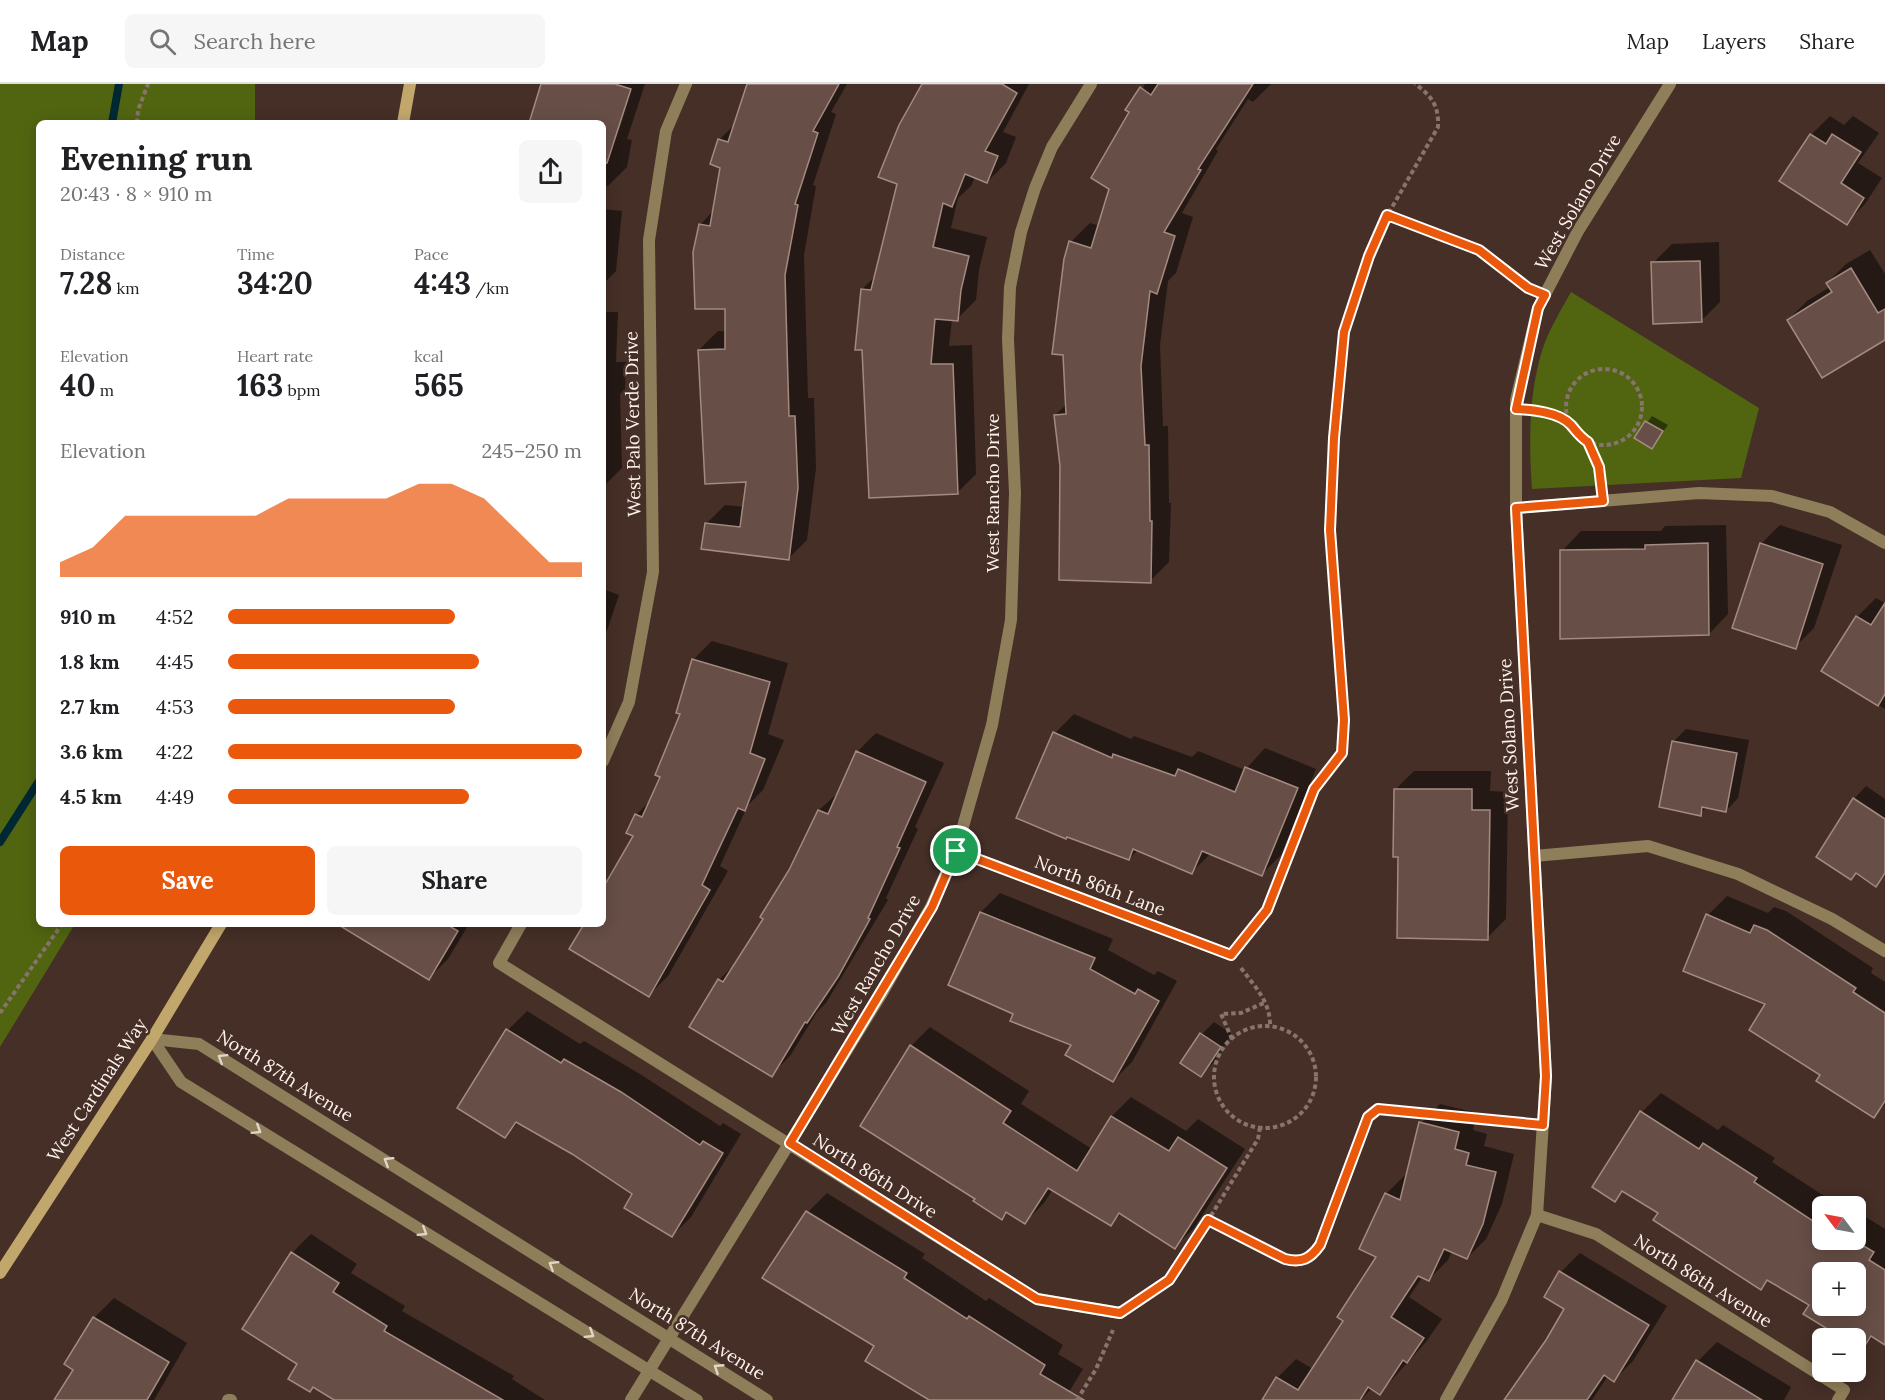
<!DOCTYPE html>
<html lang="en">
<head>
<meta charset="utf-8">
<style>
  body { margin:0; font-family:Lora,serif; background:#f6f6f6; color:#202124; height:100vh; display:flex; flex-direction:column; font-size:22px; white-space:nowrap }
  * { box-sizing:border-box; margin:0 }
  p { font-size:20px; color:#757577 }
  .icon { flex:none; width:33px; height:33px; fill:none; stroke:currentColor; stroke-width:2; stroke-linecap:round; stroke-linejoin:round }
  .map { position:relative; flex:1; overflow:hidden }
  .panel { position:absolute; left:36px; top:36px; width:570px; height:807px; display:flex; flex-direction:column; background:#fff; border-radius:9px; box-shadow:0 3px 15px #0003 }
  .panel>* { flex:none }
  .needle { width:39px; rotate:302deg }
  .buttons { position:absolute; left:1812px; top:1112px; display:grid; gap:12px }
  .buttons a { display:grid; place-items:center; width:54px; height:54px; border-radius:9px; background:#fff; box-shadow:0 3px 15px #0003; font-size:30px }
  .pin { position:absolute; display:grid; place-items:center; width:51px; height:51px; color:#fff; margin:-26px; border:3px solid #fff; border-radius:50%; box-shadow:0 2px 6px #0007 }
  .round { display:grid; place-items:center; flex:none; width:63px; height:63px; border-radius:9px; background:#f6f6f6 }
  .head { display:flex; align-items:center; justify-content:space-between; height:102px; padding:0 24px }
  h1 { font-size:33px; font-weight:800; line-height:45px }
  .metrics { display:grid; grid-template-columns:repeat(3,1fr); gap:9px; height:102px; padding:6px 24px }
  .metrics div { display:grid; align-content:center }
  .metrics b { font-size:30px; font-weight:800 }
  .metrics small { font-size:16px; font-weight:400 }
  .metrics p { font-size:16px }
  .chart { height:168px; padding:12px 24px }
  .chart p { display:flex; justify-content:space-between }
  .chart svg { width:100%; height:108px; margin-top:6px; fill:#ea580c; opacity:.7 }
  .button { display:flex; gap:12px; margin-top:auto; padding:12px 24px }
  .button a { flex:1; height:69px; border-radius:9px; background:#ea580c; color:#fff; font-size:24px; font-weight:800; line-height:69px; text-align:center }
  .button a+a { background:#f6f6f6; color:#202124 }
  ul { padding:0 24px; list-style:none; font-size:20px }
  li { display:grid; grid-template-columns:96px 72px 1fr; align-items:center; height:45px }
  li i { height:15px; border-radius:8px; background:#ea580c }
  header { display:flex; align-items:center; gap:36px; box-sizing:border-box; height:84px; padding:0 30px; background:#fff; border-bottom:2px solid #e0e0e0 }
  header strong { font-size:28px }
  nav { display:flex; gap:33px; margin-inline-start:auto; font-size:21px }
  .search { width:420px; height:54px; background:#f6f6f6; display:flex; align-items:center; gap:15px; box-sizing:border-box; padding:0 21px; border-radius:9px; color:#757577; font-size:22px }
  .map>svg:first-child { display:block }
  .green { fill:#516511 }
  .shadow { fill:#0007; fill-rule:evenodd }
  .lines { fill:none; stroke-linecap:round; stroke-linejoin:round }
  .stream { stroke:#002834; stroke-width:8 }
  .building { fill:#674f47; stroke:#a48a81; stroke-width:1.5; fill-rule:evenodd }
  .path { stroke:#86746d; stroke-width:4; stroke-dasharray:4.5 3; stroke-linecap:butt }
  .minor { stroke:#8f7e5a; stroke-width:12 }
  .tertiary { stroke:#8f7e5a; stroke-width:12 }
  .secondary { stroke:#c2a76c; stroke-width:12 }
  .oneway { stroke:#e2d5c8 }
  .route-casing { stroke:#fff; stroke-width:12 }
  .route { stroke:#ea580c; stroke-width:8 }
  .labels { text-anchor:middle; stroke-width:5; stroke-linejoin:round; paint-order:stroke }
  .street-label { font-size:18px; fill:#fef2ed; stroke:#452f27 }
</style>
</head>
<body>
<header>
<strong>Map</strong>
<div class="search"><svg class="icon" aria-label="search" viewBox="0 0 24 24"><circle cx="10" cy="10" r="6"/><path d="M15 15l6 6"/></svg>Search here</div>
<nav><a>Map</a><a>Layers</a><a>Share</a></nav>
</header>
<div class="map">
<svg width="1885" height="1316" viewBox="0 0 1885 1316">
  <rect width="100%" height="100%" fill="#452f27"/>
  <!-- green -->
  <g class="green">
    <polygon points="0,0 255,0 255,39 39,39 39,840 75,840 0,963"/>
    <path d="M 1571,208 L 1759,324 L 1741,394 L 1532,405 C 1529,355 1528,306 1545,258 C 1552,241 1562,224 1571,208 Z"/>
  </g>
  <!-- shadow -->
  <g class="shadow">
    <polygon points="543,0 645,0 627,55 632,56 627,83 608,102 603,101 603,39 530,39"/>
    <polygon points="747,0 847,0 831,28 836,30 813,101 816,102 804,171 808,314 814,314 816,384 807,456 788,475 706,440 725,421 745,423 748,397 699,266 718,247 729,247 736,239 700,141 714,126 722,83 719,56 736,39"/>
    <polygon points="923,0 1029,0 1003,48 1016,53 1006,79 987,98 975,93 971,102 958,114 951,144 987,153 979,186 976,216 957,235 952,235 949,262 972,261 976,390 957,409 862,205 876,192"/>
    <polygon points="1145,0 1271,0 1253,18 1248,15 1216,65 1218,67 1182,129 1193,133 1176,189 1168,197 1160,261 1163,342 1168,342 1169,419 1171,419 1169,478 1150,497 1062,382 1055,331 1067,320 1071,158 1090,139 1100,142 1131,28"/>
    <polygon points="1830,32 1844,41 1853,32 1879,49 1858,79 1882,94 1865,120 1846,139 1811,51"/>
    <polygon points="603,125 622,127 616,187 603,200"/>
    <polygon points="1719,158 1720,218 1701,237 1653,179 1672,160"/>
    <polygon points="1870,166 1885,190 1885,254 1788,236 1807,217 1830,203 1827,199 1846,180"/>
    <polygon points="603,228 618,228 616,278 626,278 625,305 620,310 622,384 603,403"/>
    <polygon points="1652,332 1668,341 1652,363 1636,354"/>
    <polygon points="1726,441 1728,530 1709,550 1562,467 1581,447 1661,447 1665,442"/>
    <polygon points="1780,441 1842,461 1814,544 1795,563 1761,460"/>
    <polygon points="603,505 619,511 603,558"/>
    <polygon points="1876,514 1885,519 1885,625 1824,587 1857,533"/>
    <polygon points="712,557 788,579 768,650 784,656 763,706 748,721 720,782 728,787 668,892 649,911 585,840 603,840 603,808 635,752 636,731 651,716 662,692 682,629 693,576"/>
    <polygon points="1074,630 1131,655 1134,652 1192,673 1198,667 1245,686 1265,664 1316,685 1281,771 1262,790 1211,769 1192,788 1138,766 1129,775 1055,649"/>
    <polygon points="1686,645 1749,656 1738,714 1726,727 1707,723 1700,730 1673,658"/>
    <polygon points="876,649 944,679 915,743 918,745 886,814 888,816 826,919 817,928 790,972 771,991 719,896 737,878 765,834 819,726 839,708 857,668"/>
    <polygon points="1414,687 1491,687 1490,707 1508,708 1506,835 1487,854 1400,772 1395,706"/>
    <polygon points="1866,702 1885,715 1885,792 1876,801 1857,788 1851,794 1854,715"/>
    <polygon points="1000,809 1113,855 1108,866 1154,891 1158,887 1177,897 1132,978 1113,997 1073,961 1015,929 950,901 981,828"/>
    <polygon points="1727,812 1768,829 1774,823 1786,827 1873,884 1871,889 1885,898 1885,1021 1873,1032 1822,991 1767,920 1708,831"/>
    <polygon points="354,840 469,840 448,875 429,894"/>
    <polygon points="527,927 580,960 584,957 640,990 720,1042 723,1039 741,1050 691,1133 672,1152 634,1109 572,1069 519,1038 505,1052 459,1023 508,946"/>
    <polygon points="1214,938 1232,950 1213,979 1200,991 1202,950"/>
    <polygon points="930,943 1029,1007 1021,1020 1092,1065 1112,1032 1131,1013 1186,1047 1198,1035 1245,1065 1194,1144 1175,1163 1122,1129 1111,1140 1053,1105 1044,1119 1025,1138 1008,1127 1002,1134 977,1114 911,962"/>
    <path d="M 1661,1009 L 1718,1046 L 1723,1041 L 1775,1074 L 1772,1078 L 1838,1121 L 1841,1118 L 1848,1122 L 1822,1122 L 1822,1155 L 1856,1155 L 1856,1127 L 1885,1145 L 1885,1259 L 1874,1252 L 1862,1264 L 1856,1260 L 1856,1254 L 1845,1254 L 1811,1220 L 1769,1195 L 1760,1204 L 1660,1129 L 1624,1106 L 1615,1116 L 1594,1103 L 1642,1028 ZM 1822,1188 L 1856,1188 L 1856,1221 L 1822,1221 Z"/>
    <polygon points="1440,1020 1477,1029 1473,1046 1487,1050 1484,1062 1514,1070 1502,1120 1486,1155 1467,1174 1452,1167 1448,1176 1429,1195 1423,1192 1409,1213 1442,1235 1426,1258 1380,1309 1372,1304 1361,1316 1264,1316 1277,1294 1296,1275 1313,1285 1345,1237 1379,1172 1386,1110 1405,1091 1407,1092 1421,1039"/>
    <polygon points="827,1109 925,1170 922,1174 986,1217 989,1214 1063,1261 1058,1270 1083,1285 1064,1316 932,1316 876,1262 764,1194 808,1128"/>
    <polygon points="311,1150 357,1180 351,1189 405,1222 402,1227 514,1292 512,1295 545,1316 337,1316 314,1302 310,1306 299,1279 292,1169"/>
    <polygon points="1580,1169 1667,1222 1633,1277 1614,1296 1608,1292 1592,1316 1507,1316 1566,1224 1561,1188"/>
    <polygon points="114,1214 187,1259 154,1316 55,1316 76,1285 67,1280 95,1233"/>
    <polygon points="1717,1258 1791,1303 1784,1316 1674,1316 1698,1277"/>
  </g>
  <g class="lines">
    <!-- stream -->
    <g class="stream">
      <polyline points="112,39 119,0"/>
      <polyline points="0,758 39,697"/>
    </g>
  </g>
  <!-- building -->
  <g class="building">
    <polygon points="541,0 615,0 631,5 607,79 603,78 603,39 529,39"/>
    <polygon points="747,0 839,0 813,47 818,49 795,120 798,121 785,191 789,332 795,332 798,404 789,476 701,465 705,439 740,443 746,398 705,400 698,266 725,265 725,225 695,225 693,168 699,140 710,142 720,84 710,80 718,55 728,58"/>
    <polygon points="922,0 1002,0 1017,9 985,67 998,72 987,99 965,90 952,123 943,119 933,163 969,172 961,206 958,237 935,235 931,280 953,280 958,410 869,414 862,266 855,266 861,205 871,206 897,100 878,93 899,41"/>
    <polygon points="1158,0 1253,0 1198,85 1201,86 1164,148 1175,152 1157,210 1150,207 1141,282 1145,361 1149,361 1150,437 1152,437 1151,499 1059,496 1060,382 1054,331 1066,330 1063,271 1052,270 1064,175 1069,157 1091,164 1109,105 1091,94 1129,28 1125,26 1140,3 1151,11"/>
    <polygon points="1810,50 1826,60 1832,50 1861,68 1841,99 1864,114 1847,141 1779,97"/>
    <polygon points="1700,177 1702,238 1653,240 1651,178"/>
    <polygon points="1851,184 1878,229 1885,225 1885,256 1822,294 1787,236 1832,208 1826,199"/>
    <polygon points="1645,337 1663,347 1652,365 1634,354"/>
    <polygon points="1708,459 1709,551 1560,555 1560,466 1645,465 1645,461"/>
    <polygon points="1760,459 1823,480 1796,565 1732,544"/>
    <polygon points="1885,519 1885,610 1878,622 1821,587 1856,532 1871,541"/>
    <polygon points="692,575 770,598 750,669 765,675 745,727 738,724 702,801 710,806 649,913 569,865 584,840 603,840 603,804 633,752 626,749 635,730 642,733 660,693 655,691 680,630 676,629"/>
    <polygon points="1053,648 1112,674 1113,670 1175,692 1178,685 1235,708 1245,683 1298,704 1262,792 1202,767 1192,790 1133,765 1129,776 1067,753 1066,755 1016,734"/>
    <polygon points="1672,657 1737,669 1726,728 1702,723 1701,732 1659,723"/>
    <polygon points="856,667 926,698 897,763 900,764 868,834 870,835 838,893 807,939 805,938 772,993 689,943 718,895 723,898 763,835 760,833 789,786 818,726 828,730"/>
    <polygon points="1394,705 1472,705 1472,726 1490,726 1488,856 1397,854 1398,773 1393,773"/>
    <polygon points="1853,714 1885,735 1885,789 1876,803 1856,789 1851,796 1816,773"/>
    <polygon points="980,828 1095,874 1090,885 1135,910 1138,905 1159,917 1113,998 1065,971 1071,961 1010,937 1013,930 948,901"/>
    <polygon points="1706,830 1750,849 1754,841 1767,846 1856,904 1853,908 1885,929 1885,1017 1874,1034 1816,997 1820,991 1749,946 1765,920 1683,887"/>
    <polygon points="337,840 446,840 458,847 429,896"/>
    <polygon points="506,945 561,979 564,975 621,1008 700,1061 703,1057 723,1069 672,1153 624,1124 632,1110 572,1070 516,1038 505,1054 457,1024"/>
    <polygon points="1200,949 1221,963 1201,993 1180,979"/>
    <polygon points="910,961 1011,1027 1003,1039 1077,1087 1111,1032 1169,1067 1178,1053 1227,1084 1175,1165 1119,1129 1111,1142 1048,1104 1025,1140 1006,1128 1002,1136 973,1117 975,1115 860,1042"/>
    <path d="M 1640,1027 L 1699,1065 L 1703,1059 L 1757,1094 L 1754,1098 L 1822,1143 L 1822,1155 L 1852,1155 L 1874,1168 L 1869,1176 L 1885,1186 L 1885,1261 L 1871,1252 L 1862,1266 L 1856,1262 L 1856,1254 L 1842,1254 L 1803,1230 L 1809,1221 L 1767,1196 L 1761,1206 L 1653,1136 L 1658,1129 L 1622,1107 L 1615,1118 L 1592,1103 ZM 1822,1188 L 1856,1188 L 1856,1221 L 1822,1221 Z"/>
    <polygon points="1419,1038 1459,1048 1455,1065 1469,1069 1466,1081 1496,1088 1483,1140 1467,1175 1444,1165 1429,1197 1418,1192 1391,1233 1424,1254 1407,1279 1403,1276 1380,1311 1368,1303 1360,1316 1262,1316 1276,1293 1298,1306 1343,1237 1337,1233 1376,1173 1359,1165 1385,1109 1400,1116"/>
    <polygon points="806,1127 907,1189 904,1194 967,1235 969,1232 1045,1281 1040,1290 1084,1316 929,1316 865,1277 874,1262 762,1194"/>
    <polygon points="291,1168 339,1199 333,1208 387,1242 384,1247 503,1316 334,1316 313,1303 310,1308 288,1295 297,1280 242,1245"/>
    <polygon points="1559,1187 1649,1241 1614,1298 1604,1291 1587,1316 1504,1316 1546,1256 1564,1225 1544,1213"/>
    <polygon points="93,1233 169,1278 147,1316 54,1316 73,1286 64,1280"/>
    <polygon points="1696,1276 1762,1316 1672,1316"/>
  </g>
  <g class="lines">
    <!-- path -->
    <g class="path">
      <polyline points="137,39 138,26 148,0"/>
      <polyline points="1387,131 1479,166 1529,204"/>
      <circle cx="1604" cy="323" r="38"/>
      <polyline points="1535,326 1569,340"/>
      <polyline points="1589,359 1595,372 1602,400"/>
      <path d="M 1242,857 L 1267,826 L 1314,705 L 1342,669 L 1344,636 L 1332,495 L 1329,410 L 1344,248 L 1379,146 L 1438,43 C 1439,22 1432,12 1415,0"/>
      <path d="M 1241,884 C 1255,903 1271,918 1270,943"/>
      <polyline points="0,929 62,840"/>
      <circle cx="1265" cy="993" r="51"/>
      <polyline points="1232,955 1221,930 1241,929 1266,918"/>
      <path d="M 1208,1136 L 1285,1175 C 1309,1181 1318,1167 1327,1147 L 1372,1028 L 1378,1025 L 1524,1039"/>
      <polyline points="1133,1220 1169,1196 1177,1187 1258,1055 1260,1043"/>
      <polyline points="1077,1316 1096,1285 1113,1246"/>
    </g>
    <!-- minor -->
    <g class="minor">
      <polyline points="1516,424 1699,409 1772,412 1830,428 1885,459"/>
      <polyline points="603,677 629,618 653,488 649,156 666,47 686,0"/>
      <polyline points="956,767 1231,871"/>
      <polyline points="1534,772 1648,762 1738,790 1832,835 1885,867"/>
      <polyline points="521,840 499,879 1037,1215 1120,1229"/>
      <polyline points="1537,1131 1596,1150 1844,1306 1838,1316"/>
      <polyline points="228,1316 231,1316"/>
      <polyline points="631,1316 882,909 931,823 956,767 992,641 1011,536 1015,409 1008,255 1010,203 1021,148 1035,104 1052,63 1091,0"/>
      <polyline points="1446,1316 1502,1215 1537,1131 1546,992 1516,424 1516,316 1538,224 1578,147 1670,0"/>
    </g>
    <!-- tertiary -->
    <g class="tertiary">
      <polyline points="152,955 199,960 767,1316"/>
      <polyline points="152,955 181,998 697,1316"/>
    </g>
    <!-- secondary -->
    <g class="secondary">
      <polyline points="403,39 410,0"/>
      <polyline points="0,1189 152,955 221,840"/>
    </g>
  </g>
  <!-- one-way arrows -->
  <defs><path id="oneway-chevron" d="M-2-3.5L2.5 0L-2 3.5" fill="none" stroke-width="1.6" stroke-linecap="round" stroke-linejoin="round" transform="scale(1.5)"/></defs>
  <g class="oneway">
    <use href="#oneway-chevron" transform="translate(222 974) rotate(-148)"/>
    <use href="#oneway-chevron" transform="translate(257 1046) rotate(32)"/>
    <use href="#oneway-chevron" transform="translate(388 1077) rotate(-148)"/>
    <use href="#oneway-chevron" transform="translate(423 1148) rotate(32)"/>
    <use href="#oneway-chevron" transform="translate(553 1181) rotate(-148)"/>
    <use href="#oneway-chevron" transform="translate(590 1250) rotate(32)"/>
    <use href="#oneway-chevron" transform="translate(718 1284) rotate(-147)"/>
  </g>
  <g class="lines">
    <defs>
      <path id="route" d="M 1387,131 L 1479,166 L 1528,204 L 1545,211 L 1538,224 L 1516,325 C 1533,326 1559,328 1571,341 C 1577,348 1580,353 1588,358 L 1599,383 L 1603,417 L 1516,424 L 1546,992 L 1543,1041 L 1378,1025 L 1368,1033 L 1320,1161 C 1310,1175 1302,1179 1285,1175 L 1208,1136 L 1169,1196 L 1120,1229 L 1037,1215 L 790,1059 L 932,823 L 956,767 L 1231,871 L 1267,826 L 1314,705 L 1342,669 L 1344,636 L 1330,446 L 1334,354 L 1344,248 L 1369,172 Z"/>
    </defs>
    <!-- route casing -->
    <use href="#route" class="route-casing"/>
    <!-- route -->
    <use href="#route" class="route"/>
  </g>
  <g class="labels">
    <!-- street labels -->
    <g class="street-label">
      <text transform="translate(1578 118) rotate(-60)" y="6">West Solano Drive</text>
      <text transform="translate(633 340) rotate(-91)" y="6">West Palo Verde Drive</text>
      <text transform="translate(993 409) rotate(-90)" y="6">West Rancho Drive</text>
      <text transform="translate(1509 651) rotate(-93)" y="6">West Solano Drive</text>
      <text transform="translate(1100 802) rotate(21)" y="6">North 86th Lane</text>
      <text transform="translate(876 881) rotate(-60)" y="6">West Rancho Drive</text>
      <text transform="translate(285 992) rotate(32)" y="6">North 87th Avenue</text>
      <text transform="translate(97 1006) rotate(-57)" y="6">West Cardinals Way</text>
      <text transform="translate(875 1092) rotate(32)" y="6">North 86th Drive</text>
      <text transform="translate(1703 1197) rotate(32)" y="6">North 86th Avenue</text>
      <text transform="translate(697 1250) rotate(32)" y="6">North 87th Avenue</text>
    </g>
  </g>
</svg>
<div class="buttons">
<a><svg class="needle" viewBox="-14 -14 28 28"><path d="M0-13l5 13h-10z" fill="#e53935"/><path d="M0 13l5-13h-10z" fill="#757577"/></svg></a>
<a>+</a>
<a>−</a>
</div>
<div class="pin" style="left:956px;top:767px;background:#1e9e55"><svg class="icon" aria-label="arrive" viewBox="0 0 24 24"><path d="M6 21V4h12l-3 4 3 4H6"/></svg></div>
<section class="panel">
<div class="head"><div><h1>Evening run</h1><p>20:43 · 8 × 910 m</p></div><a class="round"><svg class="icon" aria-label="share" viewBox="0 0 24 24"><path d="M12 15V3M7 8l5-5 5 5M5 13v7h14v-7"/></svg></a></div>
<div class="metrics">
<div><p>Distance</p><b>7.28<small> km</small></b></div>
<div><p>Time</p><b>34:20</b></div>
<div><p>Pace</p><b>4:43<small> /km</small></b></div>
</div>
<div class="metrics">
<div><p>Elevation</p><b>40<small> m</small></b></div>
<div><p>Heart rate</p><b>163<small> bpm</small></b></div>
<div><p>kcal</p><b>565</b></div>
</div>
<div class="chart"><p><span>Elevation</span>245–250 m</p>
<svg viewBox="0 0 160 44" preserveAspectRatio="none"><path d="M0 44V38L10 32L20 19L30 19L40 19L50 19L60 19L70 12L80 12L90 12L100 12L110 6L120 6L130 12L140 25L150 38L160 38V44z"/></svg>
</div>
<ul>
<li><b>910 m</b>4:52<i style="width:64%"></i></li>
<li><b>1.8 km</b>4:45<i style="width:71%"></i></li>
<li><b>2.7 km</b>4:53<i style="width:64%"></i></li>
<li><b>3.6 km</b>4:22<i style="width:100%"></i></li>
<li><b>4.5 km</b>4:49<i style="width:68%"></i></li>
</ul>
<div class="button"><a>Save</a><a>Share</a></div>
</section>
</div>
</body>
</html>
